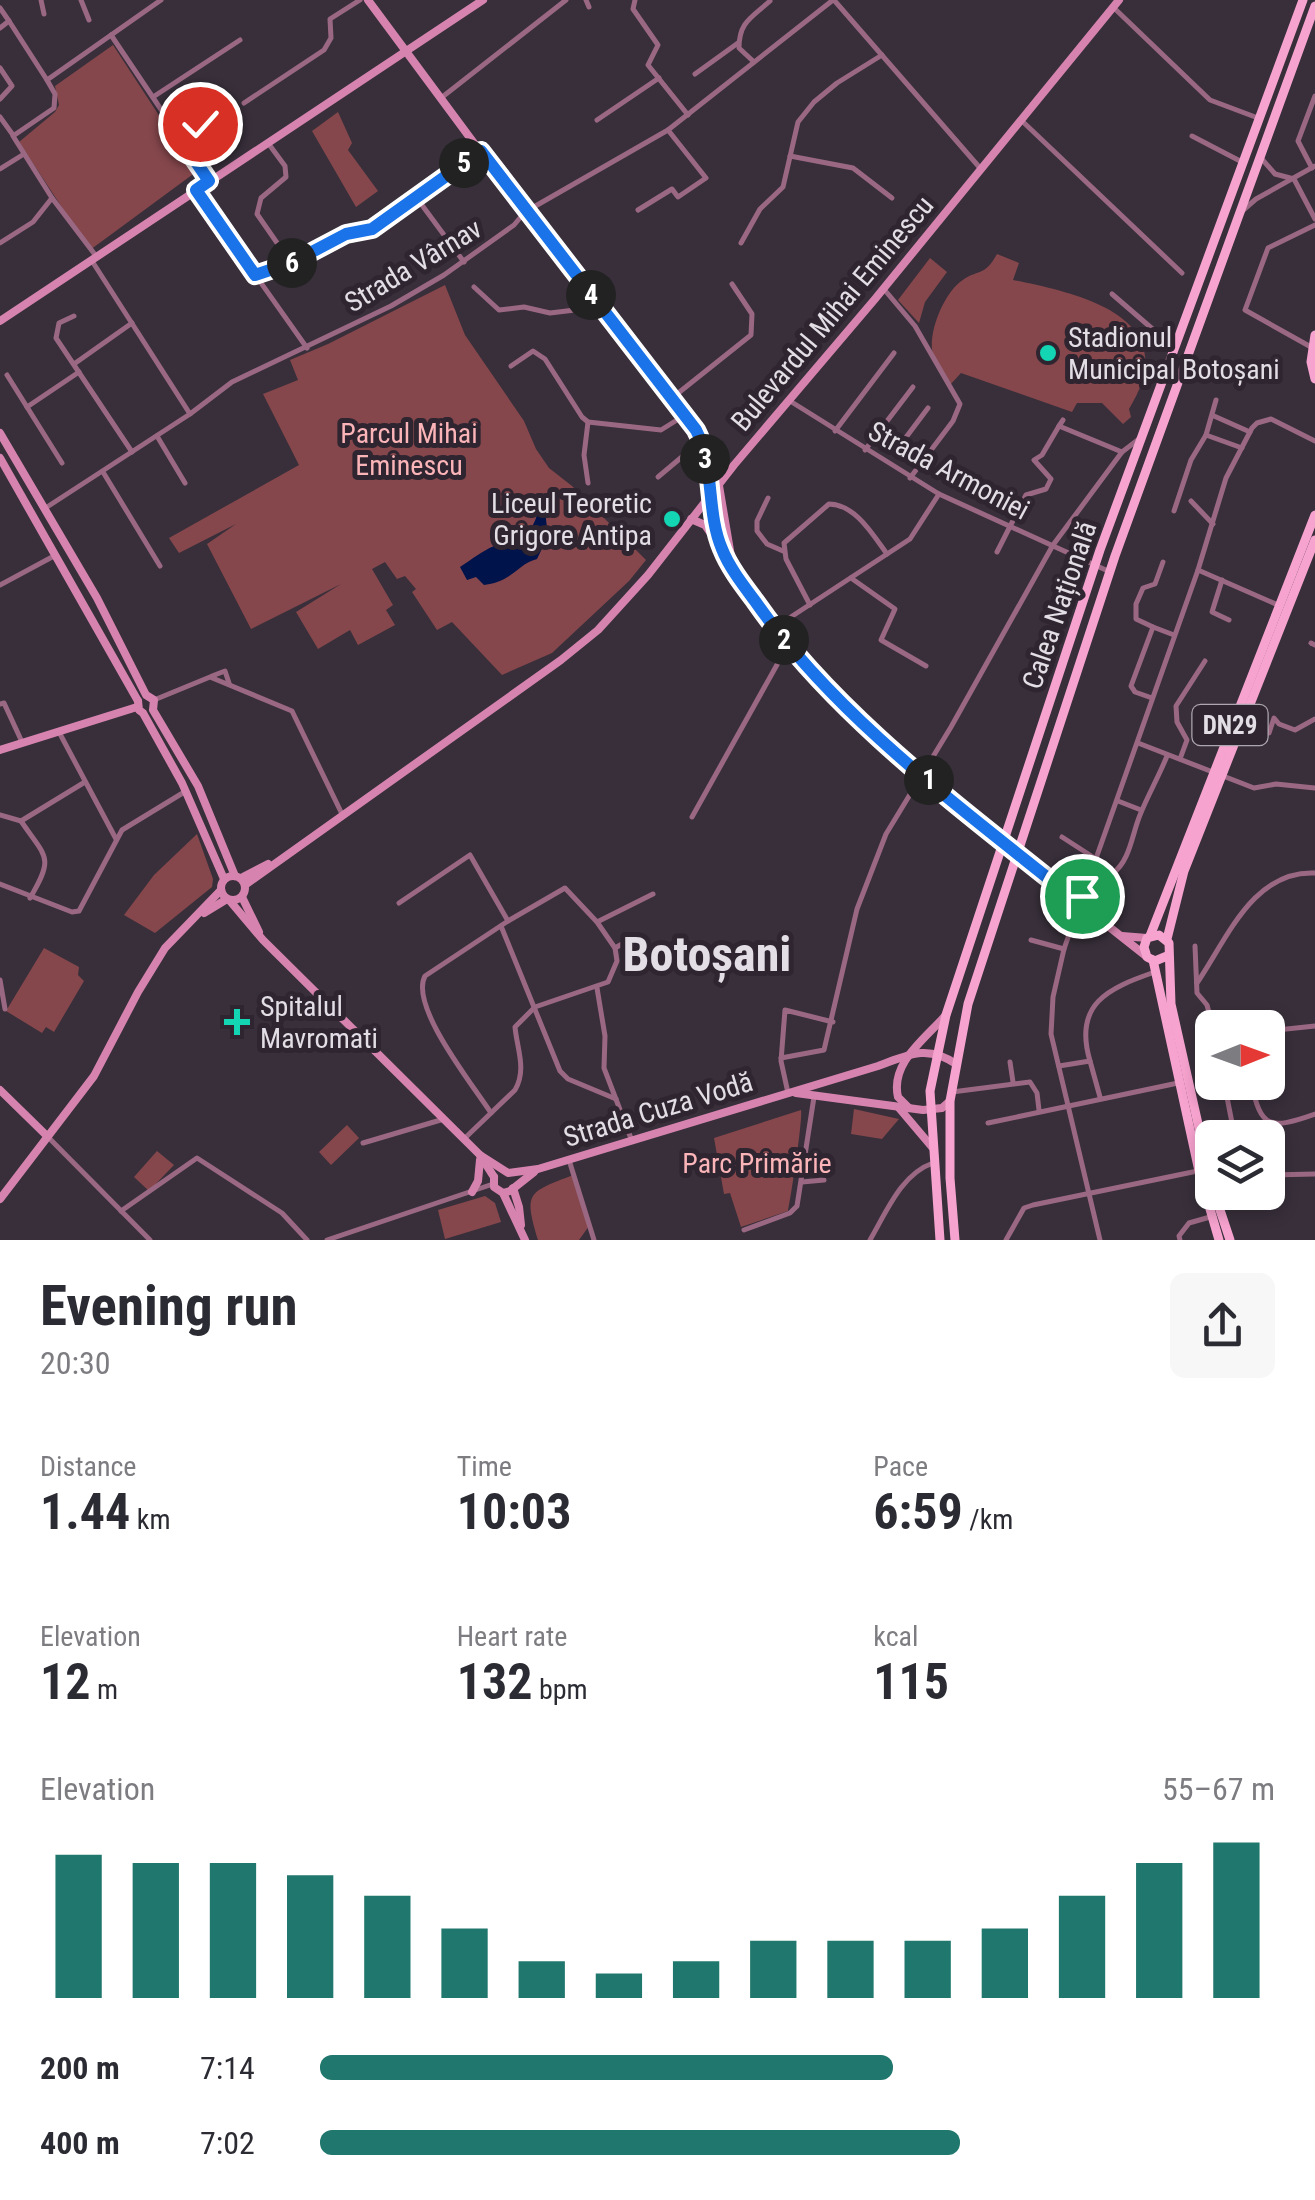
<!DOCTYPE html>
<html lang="en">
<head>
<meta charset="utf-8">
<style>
  body { margin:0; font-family:"Roboto Condensed",sans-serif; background:#f7f7f7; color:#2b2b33; height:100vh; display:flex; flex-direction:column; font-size:38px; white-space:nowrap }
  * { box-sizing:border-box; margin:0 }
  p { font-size:32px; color:#7c7c81 }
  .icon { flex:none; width:55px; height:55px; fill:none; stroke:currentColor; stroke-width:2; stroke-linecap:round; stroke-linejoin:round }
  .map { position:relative; height:1240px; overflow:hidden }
  .drawer { display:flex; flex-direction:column; background:#fff; flex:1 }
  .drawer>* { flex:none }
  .needle { width:65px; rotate:89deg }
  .tools { position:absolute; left:1195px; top:1010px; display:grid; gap:20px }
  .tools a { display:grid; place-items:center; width:90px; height:90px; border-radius:15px; background:#fff; box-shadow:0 5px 15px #0003; font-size:50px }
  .pin { position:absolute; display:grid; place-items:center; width:85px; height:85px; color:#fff; margin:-42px; border:5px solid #fff; border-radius:50%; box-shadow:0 2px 10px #0007 }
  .km { position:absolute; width:50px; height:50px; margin:-25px; border-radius:50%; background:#222; color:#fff; font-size:28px; line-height:50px; text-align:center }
  .round { display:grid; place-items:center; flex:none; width:105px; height:105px; border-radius:15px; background:#f7f7f7 }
  .summary { display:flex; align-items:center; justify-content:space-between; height:170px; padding:0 40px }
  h1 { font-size:55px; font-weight:700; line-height:75px }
  .stats { display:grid; grid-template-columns:repeat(3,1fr); gap:15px; height:170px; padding:10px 40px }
  .stats div { display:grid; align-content:center }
  .stats b { font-size:50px; font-weight:700 }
  .stats small { font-size:28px; font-weight:400 }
  .stats p { font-size:28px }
  .chart { height:280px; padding:20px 40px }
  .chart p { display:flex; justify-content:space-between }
  .chart svg { width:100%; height:180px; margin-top:10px; stroke:#20776d; stroke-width:6 }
  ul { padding:0 40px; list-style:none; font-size:32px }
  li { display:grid; grid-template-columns:160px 120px 1fr; align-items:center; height:75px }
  li i { height:25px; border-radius:12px; background:#20776d }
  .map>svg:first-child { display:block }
  .green { fill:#85474c }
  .water { fill:#00134a }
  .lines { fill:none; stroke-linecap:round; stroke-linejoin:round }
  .street { stroke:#9b6883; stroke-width:5 }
  .secondary { stroke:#d684af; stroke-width:8 }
  .primary { stroke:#f7a3cf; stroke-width:9 }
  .route-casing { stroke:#fff; stroke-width:20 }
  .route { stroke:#1a73e8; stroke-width:12 }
  .poi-dot { fill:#13d5b3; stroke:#2e2530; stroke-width:4 }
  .labels { text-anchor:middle; stroke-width:10; stroke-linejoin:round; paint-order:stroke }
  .shield { fill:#2e2530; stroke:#ada6af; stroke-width:2.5 }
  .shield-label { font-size:25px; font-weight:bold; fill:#e3dee5 }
  .street-label { font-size:28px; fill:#e3dee5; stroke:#2e2530 }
  .poi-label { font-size:28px; fill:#e3dee5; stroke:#2e2530; text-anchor:start }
  .park-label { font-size:28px; fill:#fbb4b8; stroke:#2e2530 }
  .town-label { font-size:48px; font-weight:bold; fill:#e3dee5; stroke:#2e2530 }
</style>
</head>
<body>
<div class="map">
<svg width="1315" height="1240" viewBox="0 0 1315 1240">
  <rect width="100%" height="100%" fill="#382f3a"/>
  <!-- green -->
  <g class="green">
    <polygon points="113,45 196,172 90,250 19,142 55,112 59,105 55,86"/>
    <polygon points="338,112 352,143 348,150 378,191 356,207 312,131"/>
    <path d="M 997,254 L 1019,263 L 1013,280 C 1082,294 1186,318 1129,409 L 1131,417 L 1123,424 L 1102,403 L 1077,403 L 1072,412 L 961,373 L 949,386 C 944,376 933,361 932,349 C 930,328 944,295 960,282 C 978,268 984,278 997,254 Z"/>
    <polygon points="930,258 947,272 925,302 919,323 898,300"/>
    <polygon points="445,285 465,335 524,421 536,449 549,468 572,486 646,560 629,581 552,653 502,675 452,622 437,630 412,592 416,589 405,576 397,579 385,562 372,569 393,605 386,610 395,625 358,645 350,630 318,649 296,612 341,584 251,629 207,544 236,524 179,553 169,538 299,465 263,394 298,380 290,360 328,344"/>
    <polygon points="197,834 213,879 212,887 155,933 124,915 154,875"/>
    <polygon points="44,948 79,967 78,975 84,981 54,1032 46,1027 42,1033 6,1011"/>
    <polygon points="854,1109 899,1119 882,1139 851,1134"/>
    <path d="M 801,1110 C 803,1118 791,1198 788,1211 L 741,1227 L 730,1193 L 724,1194 L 714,1138 Z"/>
    <polygon points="347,1125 359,1138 331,1165 319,1152"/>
    <polygon points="157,1151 174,1165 149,1191 134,1177"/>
    <path d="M 573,1175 L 589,1226 L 579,1240 L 538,1240 C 524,1192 527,1193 573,1175 Z"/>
    <polygon points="485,1196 495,1203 501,1222 445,1239 438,1210"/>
  </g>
  <!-- water -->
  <path class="water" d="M 544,503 L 548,536 L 537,559 C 517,564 514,581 484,585 L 476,577 L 467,580 L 460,567 C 471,560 482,551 494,546 C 520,535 532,540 539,507 Z"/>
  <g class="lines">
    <!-- street -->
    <g class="street">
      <polyline points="41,0 44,14"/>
      <polyline points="81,0 89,20"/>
      <polyline points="586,0 589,7"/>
      <polyline points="635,0 633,9 658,45 648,65 688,115"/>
      <polyline points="834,0 980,168"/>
      <polyline points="1113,7 1210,100 1258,118"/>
      <polyline points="0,8 9,21 0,28"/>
      <polyline points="9,21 47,80"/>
      <polyline points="111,35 209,181"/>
      <path d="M 754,62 L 739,48 C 739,22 751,18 770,1"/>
      <polyline points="0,68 12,86 0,99"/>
      <polyline points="695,74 738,43"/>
      <polyline points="153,97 240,40"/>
      <polyline points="441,98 566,0"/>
      <polyline points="244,103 324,50 331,38 330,19 360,0"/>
      <polyline points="0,117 13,135"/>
      <polyline points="597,120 659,78"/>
      <polyline points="1021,120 1182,273"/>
      <polyline points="1192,136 1242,162"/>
      <path d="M 179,137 C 197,125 214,122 233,114"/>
      <polyline points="268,143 285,166 286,177 261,198 257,214 291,263"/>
      <polyline points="790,156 853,168 892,198"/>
      <polyline points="1261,158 1275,174 1294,179 1315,219"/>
      <polyline points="1312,168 1298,141 1315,96"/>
      <polyline points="0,169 24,154"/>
      <polyline points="196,191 307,348"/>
      <polyline points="416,197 464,262"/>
      <polyline points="638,210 672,189 678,197 706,178 668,130"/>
      <polyline points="1241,212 1256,199 1315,166"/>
      <polyline points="0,243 33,222 52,198"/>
      <polyline points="741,243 760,209 783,187 798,122 814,102 837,83 882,55"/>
      <polyline points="96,256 52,198 13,136 54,108 55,94 47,80 161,0"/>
      <polyline points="92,261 190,414"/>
      <polyline points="255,275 291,263 346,233 372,229 481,151"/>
      <polyline points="474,287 499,310 524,307 550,313 600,307"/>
      <polyline points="883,288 915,326 960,404 953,421 910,478"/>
      <polyline points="1112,294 1163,338"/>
      <polyline points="74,316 59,323 56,338 132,452"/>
      <polyline points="1311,347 1245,310 1268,248 1315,225"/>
      <polyline points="74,364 132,323"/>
      <polyline points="511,366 533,351 545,359 582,417 588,422 661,430 685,415"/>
      <polyline points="7,375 62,463"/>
      <polyline points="672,398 751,335 752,314 732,284"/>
      <polyline points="790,401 939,494 1108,571"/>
      <polyline points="27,407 79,372"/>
      <polyline points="1214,416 1250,432"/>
      <polyline points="1063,420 1059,426 1122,452"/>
      <polyline points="835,431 894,353"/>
      <polyline points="1206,435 1216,400"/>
      <polyline points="157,436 185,483"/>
      <polyline points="865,450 913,387"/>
      <polyline points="927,454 904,440 928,408"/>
      <polyline points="103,472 160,566"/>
      <polyline points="658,477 683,456 705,452"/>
      <polyline points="588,483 584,455 588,422"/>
      <polyline points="768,498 757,521 757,531 767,544 783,551"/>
      <polyline points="1191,501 1213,524"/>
      <polyline points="47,507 190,414 232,382 391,306 444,275 514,225 525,212 668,130 833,0"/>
      <polyline points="1174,511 1191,460 1206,435 1242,448"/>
      <polyline points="997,552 1026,495 1046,489 1051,479 1034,460 1042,455 1059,426"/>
      <polyline points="1198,570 1278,605"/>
      <polyline points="851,578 895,609 881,640 926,666"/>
      <polyline points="1222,580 1212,612 1229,620"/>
      <polyline points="0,585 54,556"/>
      <path d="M 810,605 L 786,559 L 784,543 L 829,504 C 855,504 873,535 887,554"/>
      <polyline points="1153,627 1136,619 1136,604 1143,588 1155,584 1163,562"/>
      <polyline points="774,628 910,539 939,494"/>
      <polyline points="1311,643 1315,645"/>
      <polyline points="212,676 225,671 229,683"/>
      <polyline points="1152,698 1135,692 1131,686 1153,627 1174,635"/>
      <polyline points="154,700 210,677 292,711 342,814"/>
      <polyline points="0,704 4,703 22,742"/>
      <polyline points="59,732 116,839"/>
      <polyline points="1269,733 1274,718 1279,724 1295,730 1315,719"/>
      <polyline points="1138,743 1254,788 1276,784 1315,788"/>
      <polyline points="1180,759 1187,740 1177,722 1176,706 1205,661"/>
      <polyline points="1118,801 1141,810"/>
      <polyline points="0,815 21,821 85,782"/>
      <polyline points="692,817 788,645"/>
      <path d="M 21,821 C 46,858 55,856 30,898"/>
      <polyline points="1062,837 1096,859"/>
      <path d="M 1095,866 L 1113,873 C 1130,861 1132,834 1140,815 C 1148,795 1159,776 1167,756"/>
      <polyline points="0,884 72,912 79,911 122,830 186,791"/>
      <polyline points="399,903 470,855 508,921"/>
      <polyline points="597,922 653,894"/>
      <polyline points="501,926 560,1071 568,1079 616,1099"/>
      <polyline points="1031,940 1064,949"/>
      <polyline points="1195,946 1197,993 1207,1005 1213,1028"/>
      <polyline points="0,980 5,1009"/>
      <path d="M 1197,983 C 1227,939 1253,870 1315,873"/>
      <polyline points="597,988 605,1036 604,1068 632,1141"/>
      <polyline points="1268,1031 1315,1026"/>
      <polyline points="781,1058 824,1050 857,909 886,834 951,727 1053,545 1122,452 1139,439"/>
      <polyline points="1090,1061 1100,1097"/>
      <polyline points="1010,1062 1013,1082"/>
      <path d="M 1059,1066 L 1090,1061 C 1073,1004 1108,988 1155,972"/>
      <polyline points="1224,1082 1235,1138"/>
      <path d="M 1251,1082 C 1261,1129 1269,1130 1315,1114"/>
      <polyline points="952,1092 1030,1082 1037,1093 1039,1110"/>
      <polyline points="788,1093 781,1061 785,1010 833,1022"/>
      <path d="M 491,1113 C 473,1085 409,1006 425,976 L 508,921 L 565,888 L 597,922 L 615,948"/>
      <polyline points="988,1123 1178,1083"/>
      <polyline points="48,1137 150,1240"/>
      <path d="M 465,1138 L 515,1090 C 527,1069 517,1049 515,1027 L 535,1007 L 608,982 L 617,961 L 615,948 L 636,936"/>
      <polyline points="363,1143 444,1119"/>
      <polyline points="569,1160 594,1240"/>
      <polyline points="1268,1175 1315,1174"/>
      <polyline points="802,1182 824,1180"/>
      <polyline points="121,1211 197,1158 282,1213 307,1240"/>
      <polyline points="744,1230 790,1213 797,1206 814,1097"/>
      <polyline points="327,1240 493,1184"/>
      <path d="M 870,1240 C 886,1213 901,1174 933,1163"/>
      <polyline points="1006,1240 1024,1208 1033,1205 1212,1168"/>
      <polyline points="1100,1240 1051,1034 1053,997 1064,949 1198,570 1226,478 1252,428 1257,423 1271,419 1315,441"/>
      <polyline points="1180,1240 1179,1236 1189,1223 1210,1217"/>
    </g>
    <!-- secondary -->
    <g class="secondary">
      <polyline points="368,0 525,212 696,430 717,474 733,568 774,628 836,696 922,774 1004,844 1146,956"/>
      <polyline points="0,321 483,0"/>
      <polyline points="0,433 97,598 146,695 154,700 153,710 198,786 235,876"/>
      <polyline points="704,450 712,510 727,558"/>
      <polyline points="0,458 138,701"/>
      <polyline points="691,519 705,525 716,541"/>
      <polyline points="138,701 139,710 143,713 182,783 224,879"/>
      <polyline points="0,750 137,707"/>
      <circle cx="233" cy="888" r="12"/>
      <polyline points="241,878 268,864"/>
      <polyline points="245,885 561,660 598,630 648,575 734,465 875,299 1119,0"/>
      <polyline points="242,897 259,932"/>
      <polyline points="230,901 263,940 480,1155 494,1177"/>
      <polyline points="204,913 227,899"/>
      <polyline points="1122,936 1147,938"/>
      <polyline points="0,1090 46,1135"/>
      <polyline points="796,1093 923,1110 942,1108 950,1101"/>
      <polyline points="899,1108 932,1147"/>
      <path d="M 909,1108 L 898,1097 C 890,1063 925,1039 946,1015"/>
      <path d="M 480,1155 L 508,1173 L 538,1169 L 878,1066 C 908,1055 927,1044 956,1064"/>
      <polyline points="494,1177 494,1187 503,1193 525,1240"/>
      <polyline points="513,1188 519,1207 521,1225"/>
      <polyline points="472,1192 478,1181 480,1160"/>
      <polyline points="503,1193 510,1191 534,1172"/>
      <polyline points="0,1199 94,1076 138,992 165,948 221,890"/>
    </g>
    <!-- primary -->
    <g class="primary">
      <polyline points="1315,335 1311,362 1315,379"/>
      <polyline points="1150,936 1315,515"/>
      <polyline points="1167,939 1184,871 1315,540"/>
      <polyline points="1167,956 1155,961 1147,957 1144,947 1147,938 1159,935 1169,943 1171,1004 1212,1186"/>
      <polyline points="1153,960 1199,1171 1219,1240"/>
      <polyline points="1214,1192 1230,1240"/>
      <polyline points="940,1240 930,1091 946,1015 1100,550 1303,0"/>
      <polyline points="955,1240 950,1178 950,1101 968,1004 1115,556 1315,6"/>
    </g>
  </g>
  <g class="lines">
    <defs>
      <path id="route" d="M 200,124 L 179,137 L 209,181 L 196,190 L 255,275 L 291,263 L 346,234 L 372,229 L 481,151 L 696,430 C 715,466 706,512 722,549 C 729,567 743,585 755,601 C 837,719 968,813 1079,903 L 1082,896"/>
    </defs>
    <!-- route casing -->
    <use href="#route" class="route-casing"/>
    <!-- route -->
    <use href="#route" class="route"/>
  </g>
  <!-- markers -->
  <g class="poi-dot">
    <circle cx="1048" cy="353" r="10"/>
    <circle cx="672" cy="519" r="10"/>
    <path d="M232 1007h10v10h10v10h-10v10h-10v-10h-10v-10h10z"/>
  </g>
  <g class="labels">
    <!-- shield labels -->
    <rect class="shield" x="1192.5" y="705" width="75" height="40" rx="8"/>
    <g class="shield-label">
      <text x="1230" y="734">DN29</text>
    </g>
    <!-- street labels -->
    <g class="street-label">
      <text transform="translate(413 265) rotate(-31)" y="10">Strada Vârnav</text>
      <text transform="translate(832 313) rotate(-50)" y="10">Bulevardul Mihai Eminescu</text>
      <text transform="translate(949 470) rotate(28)" y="10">Strada Armoniei</text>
      <text transform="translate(1059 605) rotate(-71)" y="10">Calea Națională</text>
      <text transform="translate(658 1109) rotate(-17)" y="10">Strada Cuza Vodă</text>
    </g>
    <!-- poi labels -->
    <g class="poi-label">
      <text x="1068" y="347">Stadionul<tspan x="1068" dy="32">Municipal Botoșani</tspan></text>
      <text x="652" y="513" text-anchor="end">Liceul Teoretic<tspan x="652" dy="32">Grigore Antipa</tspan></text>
      <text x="260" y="1016">Spitalul<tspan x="260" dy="32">Mavromati</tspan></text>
    </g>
    <!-- park labels -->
    <g class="park-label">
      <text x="409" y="443">Parcul Mihai<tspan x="409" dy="32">Eminescu</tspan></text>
      <text x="757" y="1173">Parc Primărie</text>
    </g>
    <!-- town labels -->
    <g class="town-label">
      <text x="707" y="971">Botoșani</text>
    </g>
  </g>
</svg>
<div class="tools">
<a><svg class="needle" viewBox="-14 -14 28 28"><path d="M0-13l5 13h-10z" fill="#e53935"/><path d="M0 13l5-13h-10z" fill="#7c7c81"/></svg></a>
<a><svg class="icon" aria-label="layers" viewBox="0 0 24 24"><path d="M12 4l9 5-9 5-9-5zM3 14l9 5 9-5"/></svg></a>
</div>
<div class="pin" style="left:1082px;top:896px;background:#1e9e55"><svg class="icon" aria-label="arrive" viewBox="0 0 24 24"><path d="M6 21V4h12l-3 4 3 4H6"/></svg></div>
<div class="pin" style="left:200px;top:124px;background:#d93025"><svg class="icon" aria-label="check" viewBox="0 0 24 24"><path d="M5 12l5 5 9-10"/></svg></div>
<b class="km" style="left:929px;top:780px">1</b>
<b class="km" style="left:784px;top:640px">2</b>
<b class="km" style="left:705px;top:459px">3</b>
<b class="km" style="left:591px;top:295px">4</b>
<b class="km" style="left:464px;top:163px">5</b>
<b class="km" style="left:292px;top:263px">6</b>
</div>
<section class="drawer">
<div class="summary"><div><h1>Evening run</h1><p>20:30</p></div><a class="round"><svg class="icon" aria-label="share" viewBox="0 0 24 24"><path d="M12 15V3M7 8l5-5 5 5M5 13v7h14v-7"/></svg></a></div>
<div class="stats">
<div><p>Distance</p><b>1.44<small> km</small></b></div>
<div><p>Time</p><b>10:03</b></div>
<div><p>Pace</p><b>6:59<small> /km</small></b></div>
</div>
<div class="stats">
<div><p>Elevation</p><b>12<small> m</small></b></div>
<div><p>Heart rate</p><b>132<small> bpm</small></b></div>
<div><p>kcal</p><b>115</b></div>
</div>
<div class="chart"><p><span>Elevation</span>55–67 m</p>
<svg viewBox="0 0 160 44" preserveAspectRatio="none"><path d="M5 44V9M15 44V11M25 44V11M35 44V14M45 44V19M55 44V27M65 44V35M75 44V38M85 44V35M95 44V30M105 44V30M115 44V30M125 44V27M135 44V19M145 44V11M155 44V6"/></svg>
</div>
<ul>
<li><b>200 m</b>7:14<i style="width:60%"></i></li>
<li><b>400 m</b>7:02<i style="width:67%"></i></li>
</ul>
</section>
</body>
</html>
